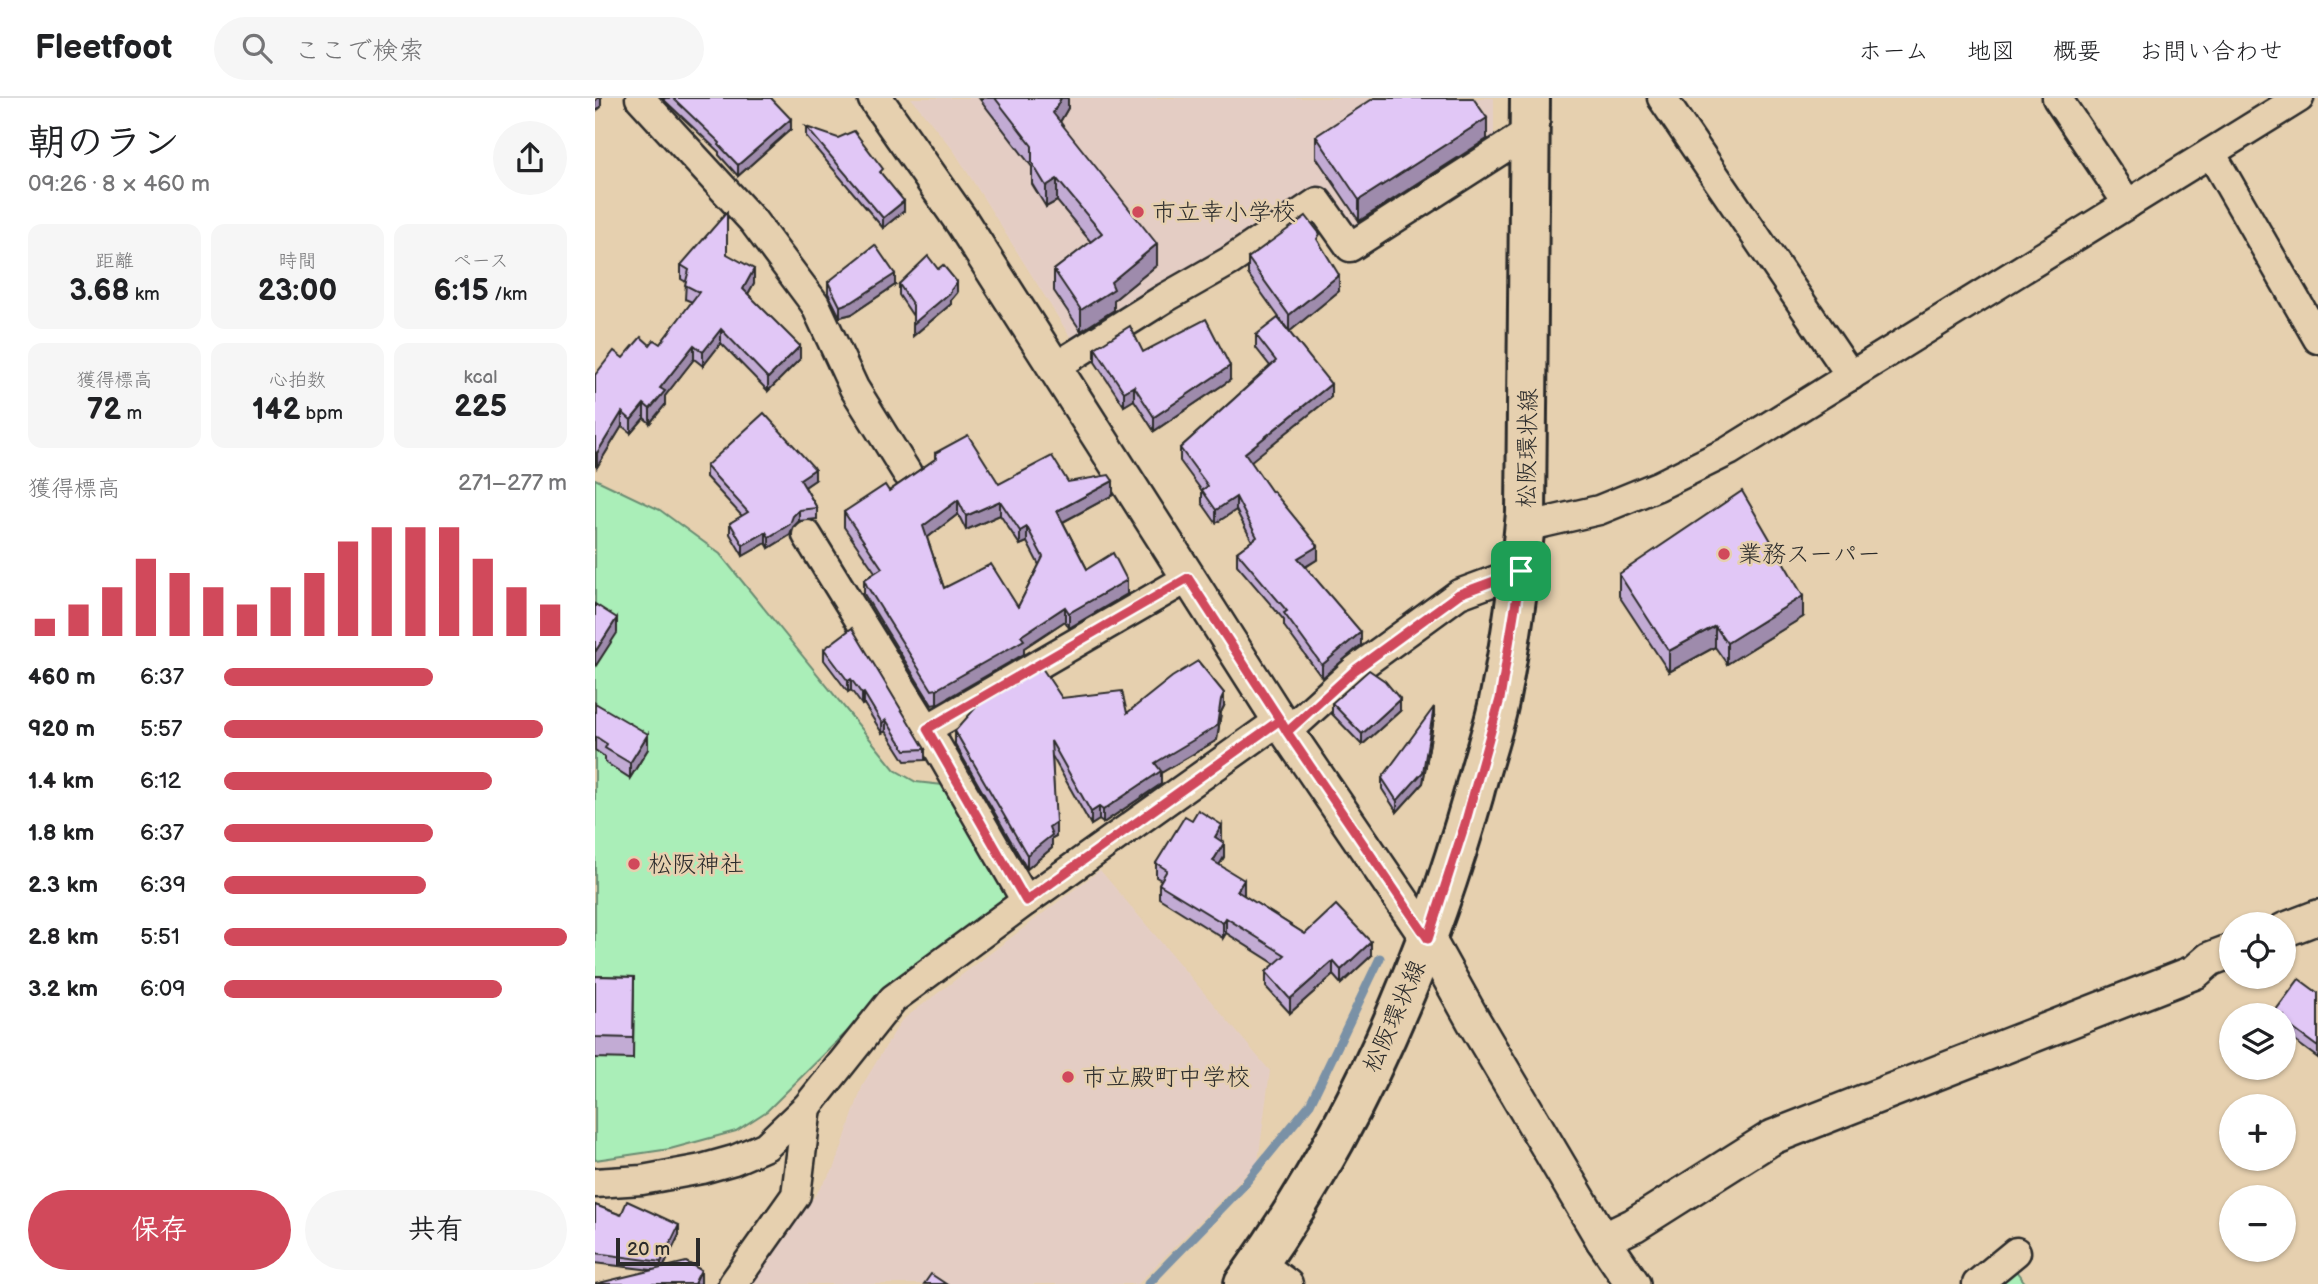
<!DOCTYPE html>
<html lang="ja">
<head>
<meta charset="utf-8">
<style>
  body { margin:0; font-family:"Balsamiq Sans","Klee One",sans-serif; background:#f6f6f6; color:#202124; height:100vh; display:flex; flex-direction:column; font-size:26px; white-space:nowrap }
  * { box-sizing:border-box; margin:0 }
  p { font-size:23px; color:#757577 }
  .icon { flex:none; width:38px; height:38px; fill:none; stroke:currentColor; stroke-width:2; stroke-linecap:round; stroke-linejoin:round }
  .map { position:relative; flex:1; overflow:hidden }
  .panel { display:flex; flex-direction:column; background:#fff; width:595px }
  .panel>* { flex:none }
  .tools { position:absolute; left:1624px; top:814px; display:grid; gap:14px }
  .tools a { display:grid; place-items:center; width:77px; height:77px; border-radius:50%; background:#fff; box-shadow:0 2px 5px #0004; font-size:35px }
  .scale { position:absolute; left:21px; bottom:18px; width:84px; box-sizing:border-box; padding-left:7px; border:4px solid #2b2b2b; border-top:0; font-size:19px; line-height:24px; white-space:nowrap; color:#2b2b2b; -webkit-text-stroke:5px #e6d0af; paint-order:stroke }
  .pin { position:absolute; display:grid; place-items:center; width:60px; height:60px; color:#fff; margin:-30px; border-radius:14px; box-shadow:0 4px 10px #0006 }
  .round { display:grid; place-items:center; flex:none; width:74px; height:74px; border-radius:37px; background:#f6f6f6 }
  .summary { display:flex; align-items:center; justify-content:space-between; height:119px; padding:0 28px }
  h1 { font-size:38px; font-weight:600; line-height:52px }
  .figures { display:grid; grid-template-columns:repeat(3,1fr); gap:10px; height:119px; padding:7px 28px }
  .figures div { display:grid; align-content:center; border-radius:14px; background:#f6f6f6; text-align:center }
  .figures b { font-size:30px; font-weight:600 }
  .figures small { font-size:19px; font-weight:400 }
  .figures p { font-size:19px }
  .chart { height:196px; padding:14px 28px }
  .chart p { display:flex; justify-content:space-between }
  .chart svg { width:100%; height:126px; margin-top:7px; stroke:#d1495b; stroke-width:6 }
  .primary-button { display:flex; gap:14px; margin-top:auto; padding:14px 28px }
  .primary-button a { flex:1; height:80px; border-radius:42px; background:#d1495b; color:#fff; font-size:28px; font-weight:600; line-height:80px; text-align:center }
  .primary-button a+a { background:#f6f6f6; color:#202124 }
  ul { padding:0 28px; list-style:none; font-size:23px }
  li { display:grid; grid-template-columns:112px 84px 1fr; align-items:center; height:52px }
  li i { height:18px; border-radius:9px; background:#d1495b }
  header { display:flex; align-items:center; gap:42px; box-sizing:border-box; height:98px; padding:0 35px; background:#fff; border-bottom:2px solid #e0e0e0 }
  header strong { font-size:33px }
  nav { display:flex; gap:38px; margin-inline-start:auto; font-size:24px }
  .search { width:490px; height:63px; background:#f6f6f6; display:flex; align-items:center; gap:18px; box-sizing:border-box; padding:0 24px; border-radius:38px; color:#757577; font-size:26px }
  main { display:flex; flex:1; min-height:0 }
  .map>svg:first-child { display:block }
  .built { fill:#e4cdc4 }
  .green { fill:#aaeeb8; stroke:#6a8c72; stroke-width:2 }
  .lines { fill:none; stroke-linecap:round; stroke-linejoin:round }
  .stream { stroke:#7a91a6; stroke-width:9 }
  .minor-casing { stroke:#2b2b2b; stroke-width:33 }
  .tertiary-casing { stroke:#2b2b2b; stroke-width:38 }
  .secondary-casing { stroke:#2b2b2b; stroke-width:44 }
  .minor { stroke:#e6d0af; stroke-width:28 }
  .tertiary { stroke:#e6d0af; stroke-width:33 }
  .secondary { stroke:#e6d0af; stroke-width:38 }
  .wall { fill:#c2abd4; stroke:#2b2b2b; stroke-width:2; fill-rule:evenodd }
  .shaded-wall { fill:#9e8bac; stroke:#2b2b2b; stroke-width:2 }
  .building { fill:#e1c7f6; stroke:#2b2b2b; stroke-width:2; fill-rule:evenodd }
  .route-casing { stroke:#fff; stroke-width:14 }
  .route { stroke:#d1495b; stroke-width:9 }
  .poi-dot { fill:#d1495b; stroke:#e6d0af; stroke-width:2.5 }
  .labels { text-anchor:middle; stroke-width:5; stroke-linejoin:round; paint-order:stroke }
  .poi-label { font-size:24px; fill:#2b2b2b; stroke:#e6d0af; text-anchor:start }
  .street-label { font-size:24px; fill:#2b2b2b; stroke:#e6d0af }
</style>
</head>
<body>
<header>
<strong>Fleetfoot</strong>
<div class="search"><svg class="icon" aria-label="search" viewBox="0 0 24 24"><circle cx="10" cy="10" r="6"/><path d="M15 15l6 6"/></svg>ここで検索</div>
<nav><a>ホーム</a><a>地図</a><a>概要</a><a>お問い合わせ</a></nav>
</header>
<main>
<section class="panel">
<div class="summary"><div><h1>朝のラン</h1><p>09:26 · 8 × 460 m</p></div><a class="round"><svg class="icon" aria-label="share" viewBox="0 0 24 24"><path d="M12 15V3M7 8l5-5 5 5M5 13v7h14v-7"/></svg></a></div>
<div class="figures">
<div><p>距離</p><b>3.68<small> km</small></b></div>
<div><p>時間</p><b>23:00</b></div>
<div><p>ペース</p><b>6:15<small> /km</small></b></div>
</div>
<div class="figures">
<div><p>獲得標高</p><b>72<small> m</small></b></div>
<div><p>心拍数</p><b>142<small> bpm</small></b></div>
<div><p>kcal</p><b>225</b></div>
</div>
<div class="chart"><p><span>獲得標高</span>271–277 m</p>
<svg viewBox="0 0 160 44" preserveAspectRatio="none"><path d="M5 44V38M15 44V33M25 44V27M35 44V17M45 44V22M55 44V27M65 44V33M75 44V27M85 44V22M95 44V11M105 44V6M115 44V6M125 44V6M135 44V17M145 44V27M155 44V33"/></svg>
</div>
<ul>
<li><b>460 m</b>6:37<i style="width:61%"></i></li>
<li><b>920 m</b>5:57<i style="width:93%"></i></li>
<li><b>1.4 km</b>6:12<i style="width:78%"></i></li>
<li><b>1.8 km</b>6:37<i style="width:61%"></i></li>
<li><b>2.3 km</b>6:39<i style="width:59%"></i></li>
<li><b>2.8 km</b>5:51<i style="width:100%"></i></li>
<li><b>3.2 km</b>6:09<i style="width:81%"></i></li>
</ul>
<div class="primary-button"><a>保存</a><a>共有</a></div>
</section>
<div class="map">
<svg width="1723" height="1186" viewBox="0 0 1723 1186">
  <rect width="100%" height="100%" fill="#e6d0af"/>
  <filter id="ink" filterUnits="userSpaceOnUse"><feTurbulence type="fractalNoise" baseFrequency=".0143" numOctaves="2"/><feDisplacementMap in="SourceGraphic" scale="14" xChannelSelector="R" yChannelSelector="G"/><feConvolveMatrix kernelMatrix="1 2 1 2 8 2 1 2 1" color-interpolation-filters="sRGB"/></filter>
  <g filter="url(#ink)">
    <!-- built -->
    <g class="built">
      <polygon points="316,0 899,0 899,46 758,137 726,91 479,245 359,53"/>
      <polygon points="505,772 675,973 663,1064 543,1186 157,1186 240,1069 268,986 306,923"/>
    </g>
    <!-- green -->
    <g class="green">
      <polygon points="0,381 65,412 125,456 300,672 321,684 348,687 358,694 413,792 411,803 288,898 172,1013 141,1033 75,1051 0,1062"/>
      <polygon points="1418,1169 1431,1186 1398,1186"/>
    </g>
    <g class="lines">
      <!-- stream -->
      <polyline class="stream" points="553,1186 648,1088 715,1006 785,860"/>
      <defs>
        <g id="minor">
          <polyline points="45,0 158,123 220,206 259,290 312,375"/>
          <polyline points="1067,0 1256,278"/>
          <polyline points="1462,0 1533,106"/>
          <polyline points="1616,55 1723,241"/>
          <polyline points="460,269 570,200 635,163 723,104 755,149 934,34"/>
          <polyline points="930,429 1004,412 1063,388 1134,353 1704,0"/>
          <polyline points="212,437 332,631 431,803"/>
          <polyline points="332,631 593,480"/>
          <polyline points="692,634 760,572 864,496 926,473"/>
          <polyline points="0,1085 47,1082 107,1071 139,1062 171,1048 212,1009 298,901 431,803 685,622"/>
          <polyline points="665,1165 693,1186"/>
          <polyline points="138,1186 201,1097 212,1009"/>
          <polyline points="1382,1186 1421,1154"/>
        </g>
        <g id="tertiary">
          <polyline points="280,0 367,124 692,634 833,841 878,922 1008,1142 1038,1186"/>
          <polyline points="1689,832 1723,819"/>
          <polyline points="1008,1142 1039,1127 1178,1039 1600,874 1615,861 1636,853"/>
        </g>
        <path id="secondary" d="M 649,1186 C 756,1039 830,869 879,695 C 887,663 899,631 905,598 C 917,537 925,476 931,415 L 935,0"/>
      </defs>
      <!-- minor casing -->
      <use href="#minor" class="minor-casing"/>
      <!-- tertiary casing -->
      <use href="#tertiary" class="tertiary-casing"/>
      <!-- secondary casing -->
      <use href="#secondary" class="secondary-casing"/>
      <!-- minor -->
      <use href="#minor" class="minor"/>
      <!-- tertiary -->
      <use href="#tertiary" class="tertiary"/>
      <!-- secondary -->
      <use href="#secondary" class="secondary"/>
    </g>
    <!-- wall -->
    <g class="wall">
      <polygon points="67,0 176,0 196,31 143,78 124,57 124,54"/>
      <polygon points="384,0 473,0 473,10 465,24 562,167 519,202 519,212 486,233 459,193 459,172 496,144 462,103 451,109 437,86 437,69"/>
      <polygon points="211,29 288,78 309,113 288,130 211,39"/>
      <polygon points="721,38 892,41 764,123 721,59"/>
      <polygon points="725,146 744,193 694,234 736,299 655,363 723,461 711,469 766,547 727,580 689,528 689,522 642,467 642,454 657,443 641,412 621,425 607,405 607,393 585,363 585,350 675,268 661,250 661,237 693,232 653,176 653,160"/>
      <polygon points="132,156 159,185 153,196 205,261 173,293 126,245 108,268 99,261 70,298 70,307 55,325 49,320 36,335 27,328 2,369 0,368 0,277 28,260 55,247 65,246 97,204 90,201 91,184 86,181 86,167"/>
      <polygon points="233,184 300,187 257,216 245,219 233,195"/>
      <polygon points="304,186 362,195 356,202 356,206 318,238 318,218 304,197"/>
      <polygon points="500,250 548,254 635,282 559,333 539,302 529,308 500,264"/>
      <path d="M 340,355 L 404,386 L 473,384 L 518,397 L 468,424 L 492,471 L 532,496 L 474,530 L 470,523 L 429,550 L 429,556 L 342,606 L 337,607 L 269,496 L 269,482 L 280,474 L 249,429 L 249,414 L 294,393 L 340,361 ZM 363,416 L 371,432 L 405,417 L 425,447 L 432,444 L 444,467 L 423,509 L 349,490 L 332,440 Z"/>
      <polygon points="111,368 220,382 210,389 222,410 222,421 204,423 198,429 195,437 174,450 171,445 148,458 135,436 135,425 147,418 111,379"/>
      <polygon points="1024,476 1208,519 1132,566 1120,549 1074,574 1024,498"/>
      <polygon points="229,551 330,651 330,662 310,663 291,633 287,635 269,606 267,607 256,592 253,594 229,562"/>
      <polygon points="467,600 532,615 629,608 626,614 622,642 566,675 566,686 508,725 504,722 496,727 457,658 461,738 457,740 457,750 432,771 360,646 360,633"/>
      <polygon points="0,605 53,651 35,680 10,664 10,659 0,652"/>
      <polygon points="737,605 805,613 767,647 737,616"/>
      <polygon points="839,620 828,685 802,714 787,691 787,680"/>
      <polygon points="597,722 627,742 626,743 629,759 624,767 649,796 648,797 710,836 776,858 746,886 738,877 695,915 671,889 671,874 680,866 631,835 628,840 564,800 564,786 566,782 561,779 561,765"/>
      <polygon points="0,878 39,879 38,961 0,960"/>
      <polygon points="1723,895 1723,960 1689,935 1689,917 1678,917 1678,916"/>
      <polygon points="0,1107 26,1117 84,1137 68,1170 106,1186 56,1172 0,1165"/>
    </g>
    <!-- shaded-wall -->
    <g class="shaded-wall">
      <polygon points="3,0 6,0 6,9 0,14 0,3"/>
      <polygon points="466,0 473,0 473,10 458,36 458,15"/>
      <polygon points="892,20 892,41 764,123 764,102"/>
      <polygon points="196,21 196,31 143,78 143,67"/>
      <polygon points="462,81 462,103 451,109 451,88"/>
      <polygon points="309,103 309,113 288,130 288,120"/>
      <polygon points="562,146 562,167 519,202 519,212 486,233 486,212 516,184"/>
      <polygon points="159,171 159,185 148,205 148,191"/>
      <polygon points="300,176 300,187 257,216 245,219 245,208"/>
      <polygon points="744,177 744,193 694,234 694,217"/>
      <polygon points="362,184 362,195 356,202 356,206 318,238 318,226"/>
      <polygon points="126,231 126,245 108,268 108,254"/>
      <polygon points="99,247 99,261 70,298 70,307 55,325 55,311 65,290"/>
      <polygon points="205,248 205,261 173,293 173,280"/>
      <polygon points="635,268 635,282 559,333 559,319"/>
      <polygon points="736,286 736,299 650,368 650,355"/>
      <polygon points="539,288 539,302 529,308 529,294"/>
      <polygon points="49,306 49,320 36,335 36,322"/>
      <polygon points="27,314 27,328 2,369 2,355"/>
      <polygon points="220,371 220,382 205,392 205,381"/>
      <polygon points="518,383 518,397 462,427 462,413"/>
      <polygon points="641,399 641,412 621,425 621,412"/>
      <polygon points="363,402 363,416 328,443 328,428"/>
      <polygon points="405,403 405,417 371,432 371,418"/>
      <polygon points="204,412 204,423 198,429 195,437 174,450 174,439"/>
      <polygon points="432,429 432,444 425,447 425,433"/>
      <polygon points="171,434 171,445 148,458 148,447"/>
      <polygon points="723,448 723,461 703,473 703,460"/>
      <polygon points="532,482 532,496 474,530 474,515"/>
      <polygon points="1208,498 1208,519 1132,566 1132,545"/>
      <polygon points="470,509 470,523 429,550 429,556 342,606 342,591"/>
      <polygon points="22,520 22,535 0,569 0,554"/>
      <polygon points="1120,528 1120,549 1074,574 1074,553"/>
      <polygon points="766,534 766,547 727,580 727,567"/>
      <polygon points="256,581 256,592 253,594 253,583"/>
      <polygon points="269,595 269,606 267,607 267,596"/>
      <polygon points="629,595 629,608 626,614 622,642 566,675 566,686 508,725 508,712 560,665 626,601"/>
      <polygon points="805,601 805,613 767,647 767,636"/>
      <polygon points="839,609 839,620 828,685 802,714 802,703"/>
      <polygon points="291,622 291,633 287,635 287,625"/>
      <polygon points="53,636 53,651 35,680 35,665"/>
      <polygon points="504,709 504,722 496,727 496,714"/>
      <polygon points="461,724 461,738 457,740 457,750 432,771 432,757 454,729"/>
      <polygon points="627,727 627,742 620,753 620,739"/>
      <polygon points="629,745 629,759 618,777 618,763"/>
      <polygon points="649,782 649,796 642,808 642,793"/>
      <polygon points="631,820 631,835 628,840 628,825"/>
      <polygon points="776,844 776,858 746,886 746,872"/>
      <polygon points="738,863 738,877 695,915 695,901"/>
      <polygon points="84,1127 84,1137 66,1174 66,1164"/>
      <polygon points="106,1172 106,1186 99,1186"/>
    </g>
    <!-- building -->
    <g class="building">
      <polygon points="78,0 176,0 196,21 143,67 124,47 125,45"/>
      <polygon points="400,0 466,0 458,15 562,146 516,184 519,191 486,212 459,172 507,135 462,81 451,88 437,65 437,48"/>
      <polygon points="779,0 878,0 892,20 764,102 721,38"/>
      <polygon points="211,29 243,40 259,33 288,71 285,74 309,103 288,120"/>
      <polygon points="132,114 132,156 159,171 148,191 205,248 173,280 126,231 108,254 99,247 65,290 70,293 55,311 49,306 36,322 27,314 2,355 0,354 0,277 19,253 28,260 46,239 55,247 59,242 65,246 104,194 90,187 94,172 86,167"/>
      <polygon points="711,118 725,136 722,141 744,177 694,217 653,160"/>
      <polygon points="280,147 300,176 257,204 245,208 233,184"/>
      <polygon points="333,158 343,171 348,167 362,184 356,192 356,194 318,226 318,207 304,186"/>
      <polygon points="683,220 736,286 650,355 677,394 678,393 723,448 703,460 766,534 727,567 689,515 692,513 642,454 662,439 641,399 621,412 607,392 613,388 585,350 681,263 661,237"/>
      <polygon points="611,221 635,268 559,319 539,288 529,294 500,250 535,228 548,254"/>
      <polygon points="169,315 220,371 205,381 222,410 204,412 198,418 195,426 174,439 171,434 148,447 135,425 153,414 111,368"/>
      <path d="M 373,337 L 404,386 L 457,358 L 473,384 L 514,377 L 518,383 L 462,413 L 492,471 L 518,455 L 532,482 L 474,515 L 470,509 L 426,538 L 429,542 L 342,591 L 337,592 L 272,488 L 269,482 L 287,470 L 249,414 L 290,387 L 294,393 L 342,360 L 340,355 ZM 363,402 L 371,418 L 405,403 L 425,433 L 432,429 L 448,459 L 423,509 L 396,466 L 349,490 L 328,428 Z"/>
      <polygon points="1147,393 1208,498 1132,545 1120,528 1074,553 1024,476"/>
      <polygon points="0,506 22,520 0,554"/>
      <polygon points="257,530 330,651 310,652 291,622 287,625 269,595 267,596 256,581 253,583 229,551"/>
      <polygon points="603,563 629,595 626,601 622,628 560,665 566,673 508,712 504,709 496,714 456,643 461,724 454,729 457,737 432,757 360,633 383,607 447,570 467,600 527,593 532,615 577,579"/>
      <polygon points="774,572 790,583 805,601 767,636 737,605"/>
      <polygon points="0,605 53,636 35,665 10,650 12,646 0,638"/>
      <polygon points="839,609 828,674 802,703 787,680"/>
      <polygon points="603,712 627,727 620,739 629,745 618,763 649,782 642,793 710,836 741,807 776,844 746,872 738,863 695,901 671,874 690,857 631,820 628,825 564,786 572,772 561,765 590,718 597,722"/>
      <polygon points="0,878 39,879 38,940 0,939"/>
      <polygon points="1704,881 1723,895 1723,949 1689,924 1689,917 1680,917 1678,916"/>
      <polygon points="32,1103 84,1127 66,1164 0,1155 0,1107 26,1117"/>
      <polygon points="91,1164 106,1172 99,1186 0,1186"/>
      <polygon points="336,1176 351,1186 329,1186"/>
    </g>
  </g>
  <g class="lines" filter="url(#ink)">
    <defs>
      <polyline id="route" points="926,473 864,496 760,572 692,634 685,622 593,480 332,631 431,803 685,622 692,634 833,841 870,726 905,601 926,473"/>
    </defs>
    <!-- route casing -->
    <use href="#route" class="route-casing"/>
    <!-- route -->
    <use href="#route" class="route"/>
  </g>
  <!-- markers -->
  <g class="poi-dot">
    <circle cx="543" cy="114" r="7"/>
    <circle cx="1129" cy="456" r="7"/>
    <circle cx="39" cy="766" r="7"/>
    <circle cx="473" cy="979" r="7"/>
  </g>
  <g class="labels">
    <!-- poi labels -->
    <g class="poi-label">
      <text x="557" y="122">市立幸小学校</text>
      <text x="1143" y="464">業務スーパー</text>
      <text x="53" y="774">松阪神社</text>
      <text x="487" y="987">市立殿町中学校</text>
    </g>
    <!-- street labels -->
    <g class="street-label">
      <text transform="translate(932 350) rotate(-89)" y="8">松阪環状線</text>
      <text transform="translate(799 918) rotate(-66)" y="8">松阪環状線</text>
    </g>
  </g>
</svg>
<div class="tools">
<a><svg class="icon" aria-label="locate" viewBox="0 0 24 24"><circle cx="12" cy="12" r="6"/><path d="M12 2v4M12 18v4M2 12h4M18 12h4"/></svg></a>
<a><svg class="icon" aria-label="layers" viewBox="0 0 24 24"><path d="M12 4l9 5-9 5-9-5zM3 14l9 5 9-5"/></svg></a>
<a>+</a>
<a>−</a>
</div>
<div class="scale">20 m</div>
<div class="pin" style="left:926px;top:473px;background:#1e9e55"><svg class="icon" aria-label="arrive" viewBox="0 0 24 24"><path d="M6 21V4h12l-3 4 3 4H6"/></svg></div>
</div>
</main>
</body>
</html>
